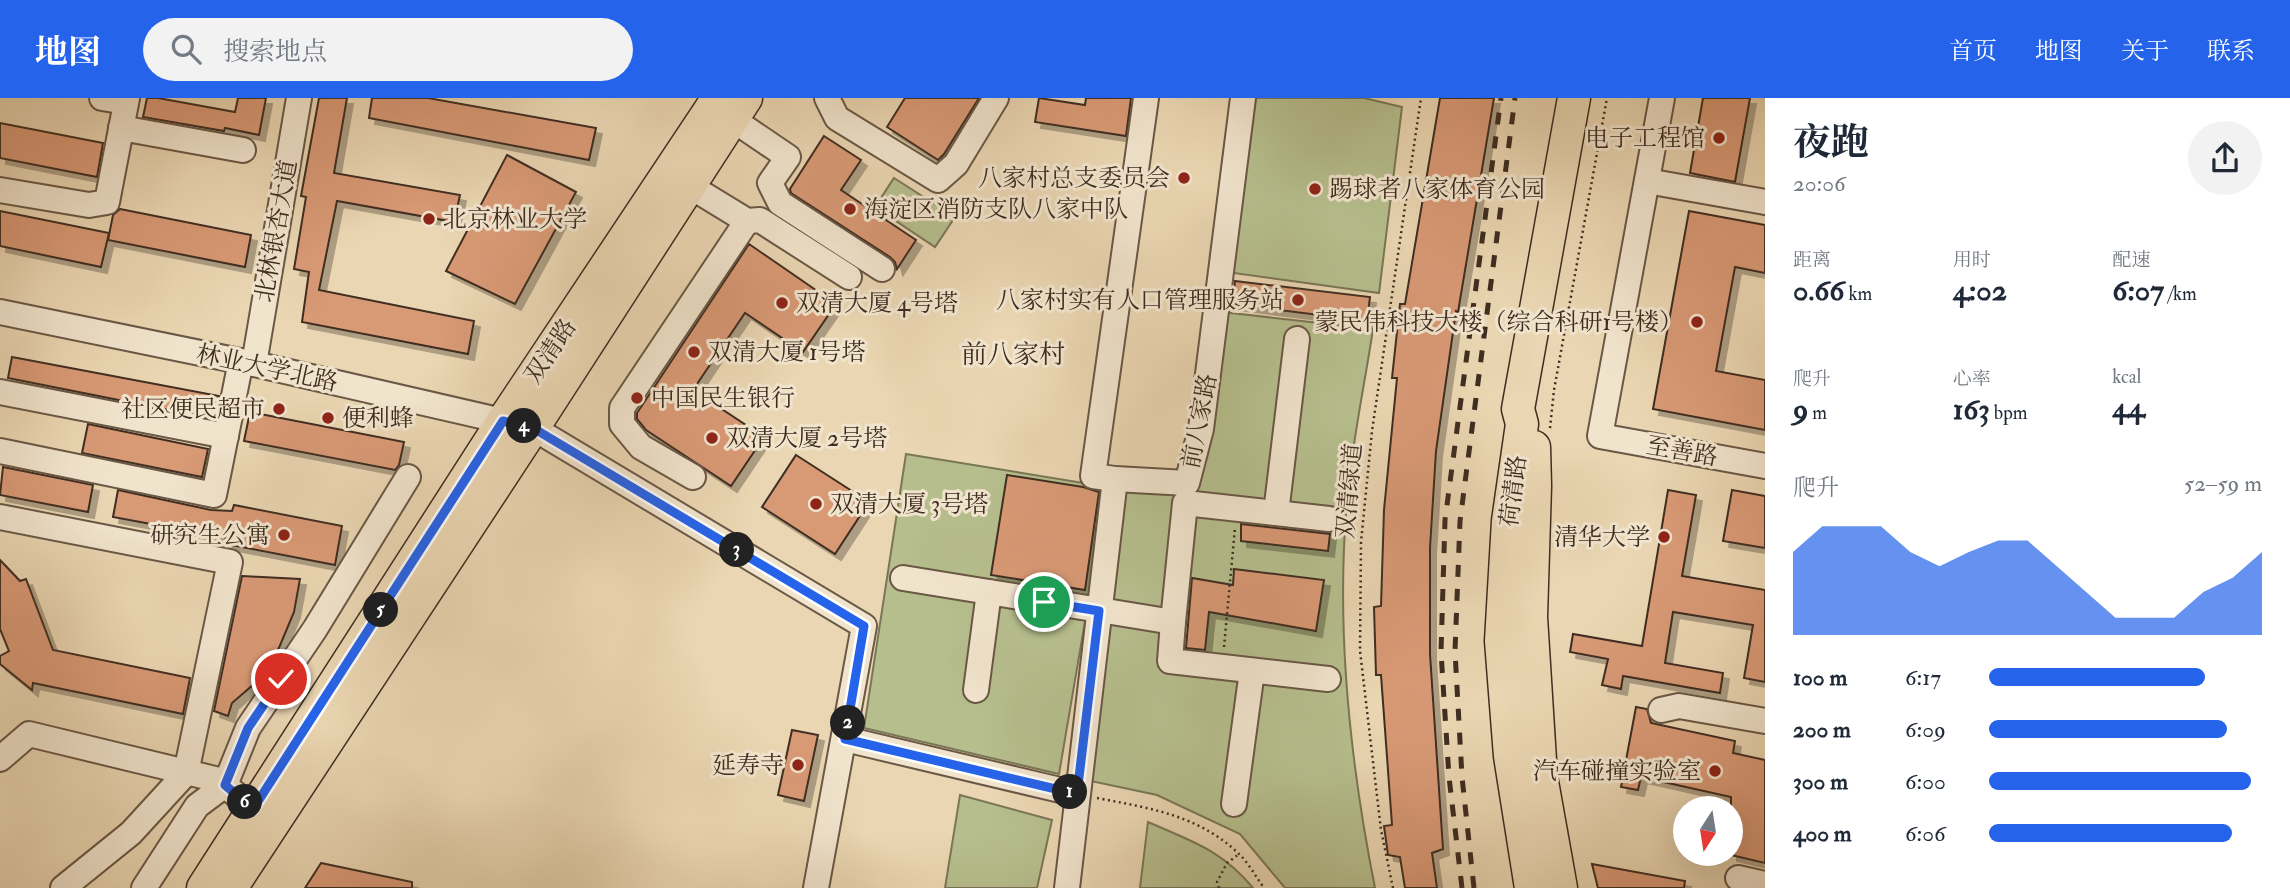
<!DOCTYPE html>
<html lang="zh">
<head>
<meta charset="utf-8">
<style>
  body { margin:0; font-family:"IM FELL Double Pica","Noto Serif SC",serif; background:#f2f2f3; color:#1f2937; height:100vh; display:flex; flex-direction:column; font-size:26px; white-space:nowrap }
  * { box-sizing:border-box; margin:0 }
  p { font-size:23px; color:#747a83 }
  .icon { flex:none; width:38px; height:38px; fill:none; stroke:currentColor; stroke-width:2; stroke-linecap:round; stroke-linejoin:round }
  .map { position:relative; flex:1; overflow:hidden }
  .drawer { display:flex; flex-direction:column; background:#fff; width:525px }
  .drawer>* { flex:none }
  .needle { width:46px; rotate:192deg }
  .tools { position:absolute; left:1673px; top:698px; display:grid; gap:14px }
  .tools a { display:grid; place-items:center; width:70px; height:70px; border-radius:50%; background:#fff; box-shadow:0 7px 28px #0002; font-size:35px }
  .pin { position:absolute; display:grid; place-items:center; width:60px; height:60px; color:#fff; margin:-30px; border:4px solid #fff; border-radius:50%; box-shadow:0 2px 7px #0007 }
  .km { position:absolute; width:35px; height:35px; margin:-18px; border-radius:50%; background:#222; color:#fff; font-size:19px; line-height:35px; text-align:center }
  .round { display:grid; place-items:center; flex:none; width:74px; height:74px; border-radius:37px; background:#f2f2f3 }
  .headline { display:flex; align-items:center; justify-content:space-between; height:119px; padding:0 28px }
  h1 { font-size:38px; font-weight:700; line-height:52px }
  .metrics { display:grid; grid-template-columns:repeat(3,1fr); gap:10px; height:119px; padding:7px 28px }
  .metrics div { display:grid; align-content:center }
  .metrics b { font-size:30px; font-weight:700 }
  .metrics small { font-size:19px; font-weight:400 }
  .metrics p { font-size:19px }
  .chart { height:196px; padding:14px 28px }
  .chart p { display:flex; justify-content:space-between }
  .chart svg { width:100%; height:126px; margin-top:7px; fill:#2563eb; opacity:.7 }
  ul { padding:0 28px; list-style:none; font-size:23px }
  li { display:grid; grid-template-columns:112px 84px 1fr; align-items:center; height:52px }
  li i { height:18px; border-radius:9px; background:#2563eb }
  header { display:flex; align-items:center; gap:42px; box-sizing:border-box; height:98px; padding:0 35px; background:#2563eb; color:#fff }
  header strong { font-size:33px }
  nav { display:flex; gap:38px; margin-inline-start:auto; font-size:24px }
  .search { width:490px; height:63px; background:#f2f2f3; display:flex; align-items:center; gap:18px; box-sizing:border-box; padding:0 24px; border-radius:38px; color:#747a83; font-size:26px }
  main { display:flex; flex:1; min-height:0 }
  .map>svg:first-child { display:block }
  .green { fill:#b6be8d; stroke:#7a7657; stroke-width:2 }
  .building { fill:#d89975; stroke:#3f2d21; stroke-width:2; filter:url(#shadow) }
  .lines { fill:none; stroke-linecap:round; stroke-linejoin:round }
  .minor-casing { stroke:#6a5745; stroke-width:28 }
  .major-casing { stroke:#3f2d21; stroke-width:35 }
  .path { stroke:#3f2d21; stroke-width:2.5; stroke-dasharray:2 3.5; stroke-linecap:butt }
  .minor { stroke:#f1e4cd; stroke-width:24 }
  .major { stroke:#ead6b2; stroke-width:32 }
  .rail { stroke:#3f2d21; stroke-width:5; stroke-dasharray:12 12; stroke-linecap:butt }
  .route-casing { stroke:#fff; stroke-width:14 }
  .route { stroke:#2563eb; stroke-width:9 }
  .poi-dot { fill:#8f2418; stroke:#f1e4cd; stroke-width:2.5 }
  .labels { text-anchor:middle; stroke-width:6; stroke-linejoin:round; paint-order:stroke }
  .poi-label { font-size:24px; fill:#3f2d21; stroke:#f1e4cd; text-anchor:end }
  .street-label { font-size:24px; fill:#3f2d21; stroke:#f1e4cd }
  .neighbourhood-label { font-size:26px; fill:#3f2d21; stroke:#f1e4cd }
</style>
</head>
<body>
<header>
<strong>地图</strong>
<div class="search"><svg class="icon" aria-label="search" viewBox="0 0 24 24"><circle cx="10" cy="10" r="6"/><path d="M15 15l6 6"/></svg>搜索地点</div>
<nav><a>首页</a><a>地图</a><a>关于</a><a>联系</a></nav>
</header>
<main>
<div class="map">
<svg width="1765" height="790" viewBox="0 0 1765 790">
  <defs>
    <filter id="shadow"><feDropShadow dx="6" dy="6" stdDeviation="0" flood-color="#0004"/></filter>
  </defs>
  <rect width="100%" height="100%" fill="#ead6b2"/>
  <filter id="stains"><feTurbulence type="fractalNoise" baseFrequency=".00286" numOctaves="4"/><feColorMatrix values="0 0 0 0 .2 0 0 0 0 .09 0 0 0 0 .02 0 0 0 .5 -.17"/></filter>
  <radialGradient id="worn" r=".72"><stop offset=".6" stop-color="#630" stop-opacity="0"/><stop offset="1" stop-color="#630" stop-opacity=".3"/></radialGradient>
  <!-- green -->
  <g class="green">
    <polygon points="1251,0 1364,0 1402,9 1379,195 1226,174"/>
    <polygon points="894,80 955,119 935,149 875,109"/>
    <path d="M 1222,214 L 1373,231 C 1365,285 1353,339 1348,394 C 1335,522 1350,664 1375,790 L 1285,790 L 1240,736 L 1157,697 L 1086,682 L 1122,385 L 1197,391 Z"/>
    <polygon points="906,356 1108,389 1059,676 864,630"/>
    <polygon points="960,697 1052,722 1037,790 945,790"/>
    <path d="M 1148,724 C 1191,743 1222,752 1253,790 L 1140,790 Z"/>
  </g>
  <!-- building -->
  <g class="building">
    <polygon points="147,0 158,0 235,14 238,0 266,0 259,37 225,30 224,33 143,19"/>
    <polygon points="319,0 347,0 334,75 460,97 454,124 337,103 319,192 474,223 468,256 302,224 309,174 294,171 306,99 301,98"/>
    <polygon points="372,0 428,0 596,30 589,62 369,20"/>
    <polygon points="905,0 979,0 944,56 938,62 887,29"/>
    <polygon points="1039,0 1085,7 1086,0 1131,0 1126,38 1035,24"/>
    <polygon points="1440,0 1494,0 1458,214 1456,213 1436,353 1430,450 1430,556 1443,751 1432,755 1437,790 1405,790 1400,759 1388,757 1384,728 1392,727 1381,577 1376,577 1374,509 1381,508 1384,412 1397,280 1392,280 1400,206 1405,206"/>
    <polygon points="1703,0 1750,0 1735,84 1690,75"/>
    <polygon points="0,25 103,45 97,79 0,60"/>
    <polygon points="824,38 861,62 841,92 916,142 897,171 895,164 890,159 791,95 790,91"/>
    <polygon points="507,57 576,94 515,206 446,173"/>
    <polygon points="120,111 251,137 245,169 108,142 113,117"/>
    <polygon points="0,113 109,135 101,169 0,148"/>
    <polygon points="1689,113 1765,127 1765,175 1735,169 1716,273 1765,282 1765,332 1653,311"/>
    <polygon points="749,146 836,206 803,254 745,215 693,292 764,339 731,388 646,332 637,321 637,315"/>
    <polygon points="1235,183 1370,199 1367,223 1232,206"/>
    <polygon points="12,259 219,298 214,321 8,280"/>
    <polygon points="250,314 404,344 399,367 395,372 244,343"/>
    <polygon points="88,326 208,351 202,379 82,355"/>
    <polygon points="796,357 869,404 835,456 762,409"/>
    <polygon points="3,369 93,387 88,414 0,397"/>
    <polygon points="1007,377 1083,389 1099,394 1085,492 991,477"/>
    <polygon points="118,392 211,412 232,413 234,407 342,428 335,467 226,446 227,440 113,419"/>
    <polygon points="1668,392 1696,397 1682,478 1765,492 1765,584 1744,580 1753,527 1673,514 1665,565 1723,575 1720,595 1623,578 1621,591 1602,587 1608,561 1570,554 1573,536 1642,548"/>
    <polygon points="1732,392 1765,398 1765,450 1723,443"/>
    <polygon points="1241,426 1330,436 1328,453 1241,443"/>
    <polygon points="0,462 20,483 26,481 53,552 190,580 183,616 33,585 32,592 0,566 0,558 9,553 0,531"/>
    <polygon points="1234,471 1324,482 1316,533 1209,514 1205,552 1186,550 1192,480 1233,487"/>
    <polygon points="242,478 300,481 294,514 276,557 254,586 232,605 228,618 214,613"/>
    <polygon points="1636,609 1647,611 1651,625 1735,643 1733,655 1765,662 1765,765 1731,757 1731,699 1641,679 1638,692 1621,689"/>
    <polygon points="792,632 818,637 804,703 778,697"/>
    <polygon points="321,765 412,784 412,790 305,790"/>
    <polygon points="1592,766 1685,783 1684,790 1598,790"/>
  </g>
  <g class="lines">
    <defs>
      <g id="minor">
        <polyline points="102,0 126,4"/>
        <polyline points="827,0 837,20 938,82 956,66 996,0"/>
        <polyline points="1662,0 1600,338 1765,368"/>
        <polyline points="732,21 788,59 770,85 780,105 882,171"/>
        <polyline points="121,30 243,52"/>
        <polyline points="1647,83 1765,104"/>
        <polyline points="688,87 747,123 760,122 849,179"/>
        <polyline points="0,92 89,107 107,104 127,0"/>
        <polyline points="0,214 254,266 533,330 864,528 816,790"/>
        <polyline points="254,266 299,0"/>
        <polyline points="0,294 226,338"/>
        <polyline points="0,353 214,397 241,263"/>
        <polyline points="693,379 641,349 622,326 622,310 747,123"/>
        <polyline points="1115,381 1093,378 1146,0"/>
        <polyline points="1276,415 1297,241"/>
        <polyline points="0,419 230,464 186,675 131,735 63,790"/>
        <polyline points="903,480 989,494"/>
        <polyline points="1173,524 1170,563 1328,581"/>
        <polyline points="976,592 989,494 1173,524 1185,405 1329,421"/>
        <polyline points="1661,612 1679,608 1765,623"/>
        <polyline points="845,641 1077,696"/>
        <polyline points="0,661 29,636 219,682 266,722"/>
        <polyline points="1234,706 1252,573"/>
        <polyline points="1738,780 1765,786"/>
        <polyline points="144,790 197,708 225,687 248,630 315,531 408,379"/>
        <polyline points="1067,790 1115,381 1187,385 1201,331 1243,0"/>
      </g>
      <g id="major">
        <polyline points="1534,349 1535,388 1531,519 1541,678 1561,790"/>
        <polyline points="203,790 503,323 718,0"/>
        <polyline points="231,790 533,330 746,0"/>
        <polyline points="1531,790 1510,658 1501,543 1508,423 1522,326 1518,311 1574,0"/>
      </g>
    </defs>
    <!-- minor casing -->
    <use href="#minor" class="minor-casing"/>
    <!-- major casing -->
    <use href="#major" class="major-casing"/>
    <!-- path -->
    <g class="path">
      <polyline points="1550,330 1554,292 1607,0"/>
      <polyline points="1224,549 1235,430"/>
      <path d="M 1097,700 C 1149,710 1198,717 1238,755 C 1248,764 1256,779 1264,790"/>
      <polyline points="1219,790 1217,784 1227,765 1239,756"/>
      <polyline points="1393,790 1381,732 1360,553 1361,444 1372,333 1421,0"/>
    </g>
    <!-- minor -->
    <use href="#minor" class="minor"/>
    <!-- major -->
    <use href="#major" class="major"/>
    <!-- rail -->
    <g class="rail">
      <polyline points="1462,790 1449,679 1441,554 1445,422 1501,0"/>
      <polyline points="1474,790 1462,679 1455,553 1460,423 1515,0"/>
    </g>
  </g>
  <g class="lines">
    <defs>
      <polyline id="route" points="281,581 248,630 225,687 253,711 503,323 533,330 864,528 845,641 1077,696 1099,513 1044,504"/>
    </defs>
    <!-- route casing -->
    <use href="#route" class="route-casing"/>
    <!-- route -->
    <use href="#route" class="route"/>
  </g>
  <!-- markers -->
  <g class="poi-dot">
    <circle cx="1719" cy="40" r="7"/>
    <circle cx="1184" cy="80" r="7"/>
    <circle cx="1315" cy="91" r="7"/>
    <circle cx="850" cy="111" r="7"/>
    <circle cx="429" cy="121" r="7"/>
    <circle cx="1298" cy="202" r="7"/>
    <circle cx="782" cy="205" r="7"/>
    <circle cx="1697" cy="224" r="7"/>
    <circle cx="694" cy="254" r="7"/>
    <circle cx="637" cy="300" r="7"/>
    <circle cx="279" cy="311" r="7"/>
    <circle cx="328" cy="320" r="7"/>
    <circle cx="712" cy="340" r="7"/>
    <circle cx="816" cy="406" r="7"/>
    <circle cx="284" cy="437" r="7"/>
    <circle cx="1664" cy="439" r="7"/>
    <circle cx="798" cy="667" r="7"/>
    <circle cx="1715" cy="673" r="7"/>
  </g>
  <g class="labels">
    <!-- poi labels -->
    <g class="poi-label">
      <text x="1705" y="48">电子工程馆</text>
      <text x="1170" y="88">八家村总支委员会</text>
      <text x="1329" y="99" text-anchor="start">踢球者八家体育公园</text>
      <text x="864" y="119" text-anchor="start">海淀区消防支队八家中队</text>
      <text x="443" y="129" text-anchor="start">北京林业大学</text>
      <text x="1284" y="210">八家村实有人口管理服务站</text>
      <text x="796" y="213" text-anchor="start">双清大厦 4号塔</text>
      <text x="1683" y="232">蒙民伟科技大楼（综合科研1号楼）</text>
      <text x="708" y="262" text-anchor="start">双清大厦 1号塔</text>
      <text x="651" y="308" text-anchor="start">中国民生银行</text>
      <text x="265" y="319">社区便民超市</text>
      <text x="342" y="328" text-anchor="start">便利蜂</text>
      <text x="726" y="348" text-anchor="start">双清大厦 2号塔</text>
      <text x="830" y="414" text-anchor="start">双清大厦 3号塔</text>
      <text x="270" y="445">研究生公寓</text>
      <text x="1650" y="447">清华大学</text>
      <text x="784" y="675">延寿寺</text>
      <text x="1701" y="681">汽车碰撞实验室</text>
    </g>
    <!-- street labels -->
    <g class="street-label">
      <text transform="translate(276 133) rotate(-80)" y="8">北林银杏大道</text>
      <text transform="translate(550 253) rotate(-56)" y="8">双清路</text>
      <text transform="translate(267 270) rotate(12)" y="8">林业大学北路</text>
      <text transform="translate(1199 323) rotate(-79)" y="8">前八家路</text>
      <text transform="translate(1682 353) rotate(10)" y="8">至善路</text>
      <text transform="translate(1349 393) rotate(-85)" y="8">双清绿道</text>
      <text transform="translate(1513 393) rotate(-83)" y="8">荷清路</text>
    </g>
    <!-- neighbourhood labels -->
    <g class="neighbourhood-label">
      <text x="1013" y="265">前八家村</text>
    </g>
  </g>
  <rect width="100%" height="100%" filter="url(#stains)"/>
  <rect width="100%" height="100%" fill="url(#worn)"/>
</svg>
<div class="tools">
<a><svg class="needle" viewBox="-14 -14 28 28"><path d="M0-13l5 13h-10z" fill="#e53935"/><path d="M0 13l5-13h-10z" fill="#747a83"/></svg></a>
</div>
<div class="pin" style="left:1044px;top:504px;background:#1e9e55"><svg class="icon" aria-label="arrive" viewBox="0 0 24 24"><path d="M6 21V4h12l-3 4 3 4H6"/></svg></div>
<div class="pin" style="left:281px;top:581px;background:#d93025"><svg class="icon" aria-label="check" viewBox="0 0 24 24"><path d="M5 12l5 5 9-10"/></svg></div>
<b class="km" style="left:1070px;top:694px">1</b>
<b class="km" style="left:848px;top:625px">2</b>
<b class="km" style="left:737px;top:452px">3</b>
<b class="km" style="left:524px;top:328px">4</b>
<b class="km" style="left:381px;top:512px">5</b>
<b class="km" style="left:245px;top:704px">6</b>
</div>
<section class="drawer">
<div class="headline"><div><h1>夜跑</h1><p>20:06</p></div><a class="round"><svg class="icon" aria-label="share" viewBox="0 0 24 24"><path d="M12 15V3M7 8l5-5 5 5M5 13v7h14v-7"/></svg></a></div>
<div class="metrics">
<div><p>距离</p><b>0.66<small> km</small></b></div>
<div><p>用时</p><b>4:02</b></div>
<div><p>配速</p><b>6:07<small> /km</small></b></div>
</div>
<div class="metrics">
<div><p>爬升</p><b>9<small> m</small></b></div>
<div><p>心率</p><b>163<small> bpm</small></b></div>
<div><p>kcal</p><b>44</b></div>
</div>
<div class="chart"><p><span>爬升</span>52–59 m</p>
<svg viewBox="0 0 160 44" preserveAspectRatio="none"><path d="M0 44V15L10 6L20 6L30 6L40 15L50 20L60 15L70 11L80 11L90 20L100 29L110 38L120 38L130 38L140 29L150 24L160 15V44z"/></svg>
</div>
<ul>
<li><b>100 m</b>6:17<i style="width:79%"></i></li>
<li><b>200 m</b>6:09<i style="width:87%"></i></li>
<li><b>300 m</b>6:00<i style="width:96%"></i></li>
<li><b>400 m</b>6:06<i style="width:89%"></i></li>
</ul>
</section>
</main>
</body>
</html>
